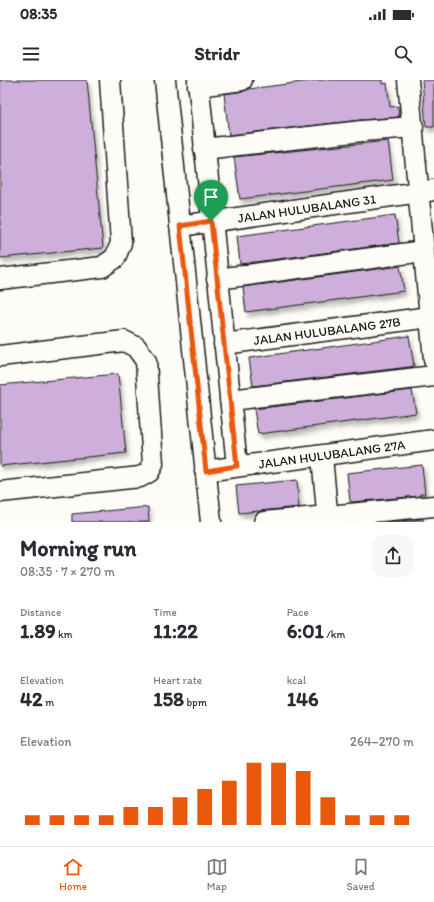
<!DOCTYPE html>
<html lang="en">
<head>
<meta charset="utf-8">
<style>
  body { margin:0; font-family:Itim,sans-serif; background:#f7f7f7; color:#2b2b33; height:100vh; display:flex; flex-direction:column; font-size:15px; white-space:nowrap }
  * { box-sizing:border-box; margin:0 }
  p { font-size:13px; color:#7c7c81 }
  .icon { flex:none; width:22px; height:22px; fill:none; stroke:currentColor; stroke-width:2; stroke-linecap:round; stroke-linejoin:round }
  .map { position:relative; height:442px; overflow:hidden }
  .details { display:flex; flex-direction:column; background:#fff; flex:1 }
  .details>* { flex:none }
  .pin { position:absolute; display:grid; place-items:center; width:34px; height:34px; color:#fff; margin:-41px -17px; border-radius:50% 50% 50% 0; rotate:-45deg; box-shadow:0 0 4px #0007 }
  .pin .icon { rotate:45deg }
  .round { display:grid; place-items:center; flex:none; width:42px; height:42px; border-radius:12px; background:#f7f7f7 }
  .head { display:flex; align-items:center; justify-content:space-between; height:68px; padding:0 20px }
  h1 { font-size:22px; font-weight:700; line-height:30px }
  .metrics { display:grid; grid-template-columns:repeat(3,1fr); gap:6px; height:68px; padding:4px 20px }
  .metrics div { display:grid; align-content:center }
  .metrics b { font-size:20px; font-weight:700 }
  .metrics small { font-size:11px; font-weight:400 }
  .metrics p { font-size:11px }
  .chart { height:112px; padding:8px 20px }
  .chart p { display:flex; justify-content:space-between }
  .chart svg { width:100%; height:72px; margin-top:4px; stroke:#ea580c; stroke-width:6 }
  .status { display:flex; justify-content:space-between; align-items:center; height:28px; padding:0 20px; background:#fff; direction:ltr }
  .status svg { height:11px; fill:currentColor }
  header { display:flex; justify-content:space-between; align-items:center; height:52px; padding:0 20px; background:#fff; font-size:18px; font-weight:700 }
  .menu { display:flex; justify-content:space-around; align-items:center; height:56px; border-top:1px solid #e1e1e2; background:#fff; font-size:11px; color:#7c7c81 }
  .menu a { display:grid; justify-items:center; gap:2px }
  .menu .current { color:#ea580c }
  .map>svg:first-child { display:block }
  .building { fill:#ceafdb; stroke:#1c1c1c; filter:url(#shadow) }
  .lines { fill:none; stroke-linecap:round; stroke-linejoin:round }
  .minor-casing { stroke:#1c1c1c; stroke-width:23 }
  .minor { stroke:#fdfcf7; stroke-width:20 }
  .route-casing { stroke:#fff; stroke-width:8 }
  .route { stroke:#ea580c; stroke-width:5 }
  .labels { text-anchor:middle; stroke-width:3; stroke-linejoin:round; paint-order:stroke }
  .street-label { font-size:13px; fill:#1c1c1c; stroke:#fdfcf7 }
</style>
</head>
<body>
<div class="status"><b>08:35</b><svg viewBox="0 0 49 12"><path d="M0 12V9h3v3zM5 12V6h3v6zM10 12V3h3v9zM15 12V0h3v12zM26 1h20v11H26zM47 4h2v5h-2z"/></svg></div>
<header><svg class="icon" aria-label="menu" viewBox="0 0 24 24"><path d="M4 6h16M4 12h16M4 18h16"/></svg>Stridr<svg class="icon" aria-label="search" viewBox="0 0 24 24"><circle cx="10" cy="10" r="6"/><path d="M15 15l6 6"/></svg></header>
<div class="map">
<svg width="434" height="442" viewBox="0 0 434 442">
  <defs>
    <filter id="shadow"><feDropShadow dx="2.5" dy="4.5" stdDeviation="2" flood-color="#0004"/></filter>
  </defs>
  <rect width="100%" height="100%" fill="#fdfcf7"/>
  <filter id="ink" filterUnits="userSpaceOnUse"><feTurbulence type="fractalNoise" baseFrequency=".025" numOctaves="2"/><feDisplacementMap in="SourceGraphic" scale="8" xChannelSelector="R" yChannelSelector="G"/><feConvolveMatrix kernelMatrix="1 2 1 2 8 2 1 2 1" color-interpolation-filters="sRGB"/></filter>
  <g filter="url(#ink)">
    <!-- building -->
    <g class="building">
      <polygon points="0,0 87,0 103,168 0,178"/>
      <polygon points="318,0 382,0 382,4 387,3 390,27 398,26 399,37 361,40 229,55 224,14 244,11 249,9"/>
      <polygon points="422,0 434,0 434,47 426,47"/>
      <polygon points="388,61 393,100 240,119 234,77"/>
      <polygon points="395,135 399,163 240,184 237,156"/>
      <polygon points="400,186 404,211 246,232 243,207"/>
      <polygon points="409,256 414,286 409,287 253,306 249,278"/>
      <polygon points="118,294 126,373 0,386 0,305"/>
      <polygon points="412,310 416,333 258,354 254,329"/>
      <polygon points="422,385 425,414 420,414 420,416 352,422 350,421 347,393"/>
      <polygon points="297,400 299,427 239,433 236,406"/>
      <polygon points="148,427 149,442 72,442 72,434"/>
      <polygon points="423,439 423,442 387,442"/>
    </g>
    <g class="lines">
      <defs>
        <g id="minor">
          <polyline points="165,0 211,442"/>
          <polyline points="198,0 237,386"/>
          <polyline points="408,0 434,280"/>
          <polyline points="198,6 242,0"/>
          <polyline points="204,69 362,51 413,47"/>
          <path id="s1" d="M 180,146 L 434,110"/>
          <polyline points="0,199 102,187 115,178 121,163 110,0"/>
          <polyline points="217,199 424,171"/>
          <path id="s2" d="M 224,264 L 430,237"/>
          <polyline points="0,276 124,261 136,267 146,281 153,384 149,392 140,397 0,412"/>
          <polyline points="230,320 434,296"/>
          <polyline points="322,376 328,442"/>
          <path id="s3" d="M 205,391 L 434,360"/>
          <polyline points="264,442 434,426"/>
        </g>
      </defs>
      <!-- minor casing -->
      <use href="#minor" class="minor-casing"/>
      <!-- minor -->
      <use href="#minor" class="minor"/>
    </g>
  </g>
  <g class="lines" filter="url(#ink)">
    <defs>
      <polygon id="route" points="211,141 237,386 206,391 180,146"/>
    </defs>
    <!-- route casing -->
    <use href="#route" class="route-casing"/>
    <!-- route -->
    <use href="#route" class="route"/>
  </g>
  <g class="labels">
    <!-- street labels -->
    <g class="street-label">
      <text dy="5" stroke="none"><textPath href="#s1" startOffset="128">JALAN HULUBALANG 31</textPath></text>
      <text dy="5" stroke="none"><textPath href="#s2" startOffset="104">JALAN HULUBALANG 27B</textPath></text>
      <text dy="5" stroke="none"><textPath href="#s3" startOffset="128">JALAN HULUBALANG 27A</textPath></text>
    </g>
  </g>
</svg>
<div class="pin" style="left:211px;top:141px;background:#1e9e55"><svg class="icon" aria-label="arrive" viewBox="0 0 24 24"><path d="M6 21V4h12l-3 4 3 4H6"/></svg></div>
</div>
<section class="details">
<div class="head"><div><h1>Morning run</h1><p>08:35 · 7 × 270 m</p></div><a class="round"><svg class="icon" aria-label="share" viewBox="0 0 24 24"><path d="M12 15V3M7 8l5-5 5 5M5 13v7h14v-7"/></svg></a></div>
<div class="metrics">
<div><p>Distance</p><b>1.89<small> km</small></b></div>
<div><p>Time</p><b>11:22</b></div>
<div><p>Pace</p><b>6:01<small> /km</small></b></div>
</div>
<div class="metrics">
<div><p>Elevation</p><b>42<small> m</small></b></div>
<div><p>Heart rate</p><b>158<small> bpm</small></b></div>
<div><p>kcal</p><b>146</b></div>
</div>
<div class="chart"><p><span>Elevation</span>264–270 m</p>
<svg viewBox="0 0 160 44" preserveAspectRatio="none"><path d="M5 44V38M15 44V38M25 44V38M35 44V38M45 44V33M55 44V33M65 44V27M75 44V22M85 44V17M95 44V6M105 44V6M115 44V11M125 44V27M135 44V38M145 44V38M155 44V38"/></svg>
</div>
</section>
<nav class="menu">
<a class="current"><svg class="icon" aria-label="home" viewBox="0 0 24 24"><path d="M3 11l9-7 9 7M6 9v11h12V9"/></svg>Home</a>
<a><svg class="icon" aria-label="map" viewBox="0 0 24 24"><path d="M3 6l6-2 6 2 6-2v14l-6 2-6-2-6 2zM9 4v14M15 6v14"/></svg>Map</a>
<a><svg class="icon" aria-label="saved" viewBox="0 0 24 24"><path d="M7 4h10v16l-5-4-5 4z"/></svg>Saved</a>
</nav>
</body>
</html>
